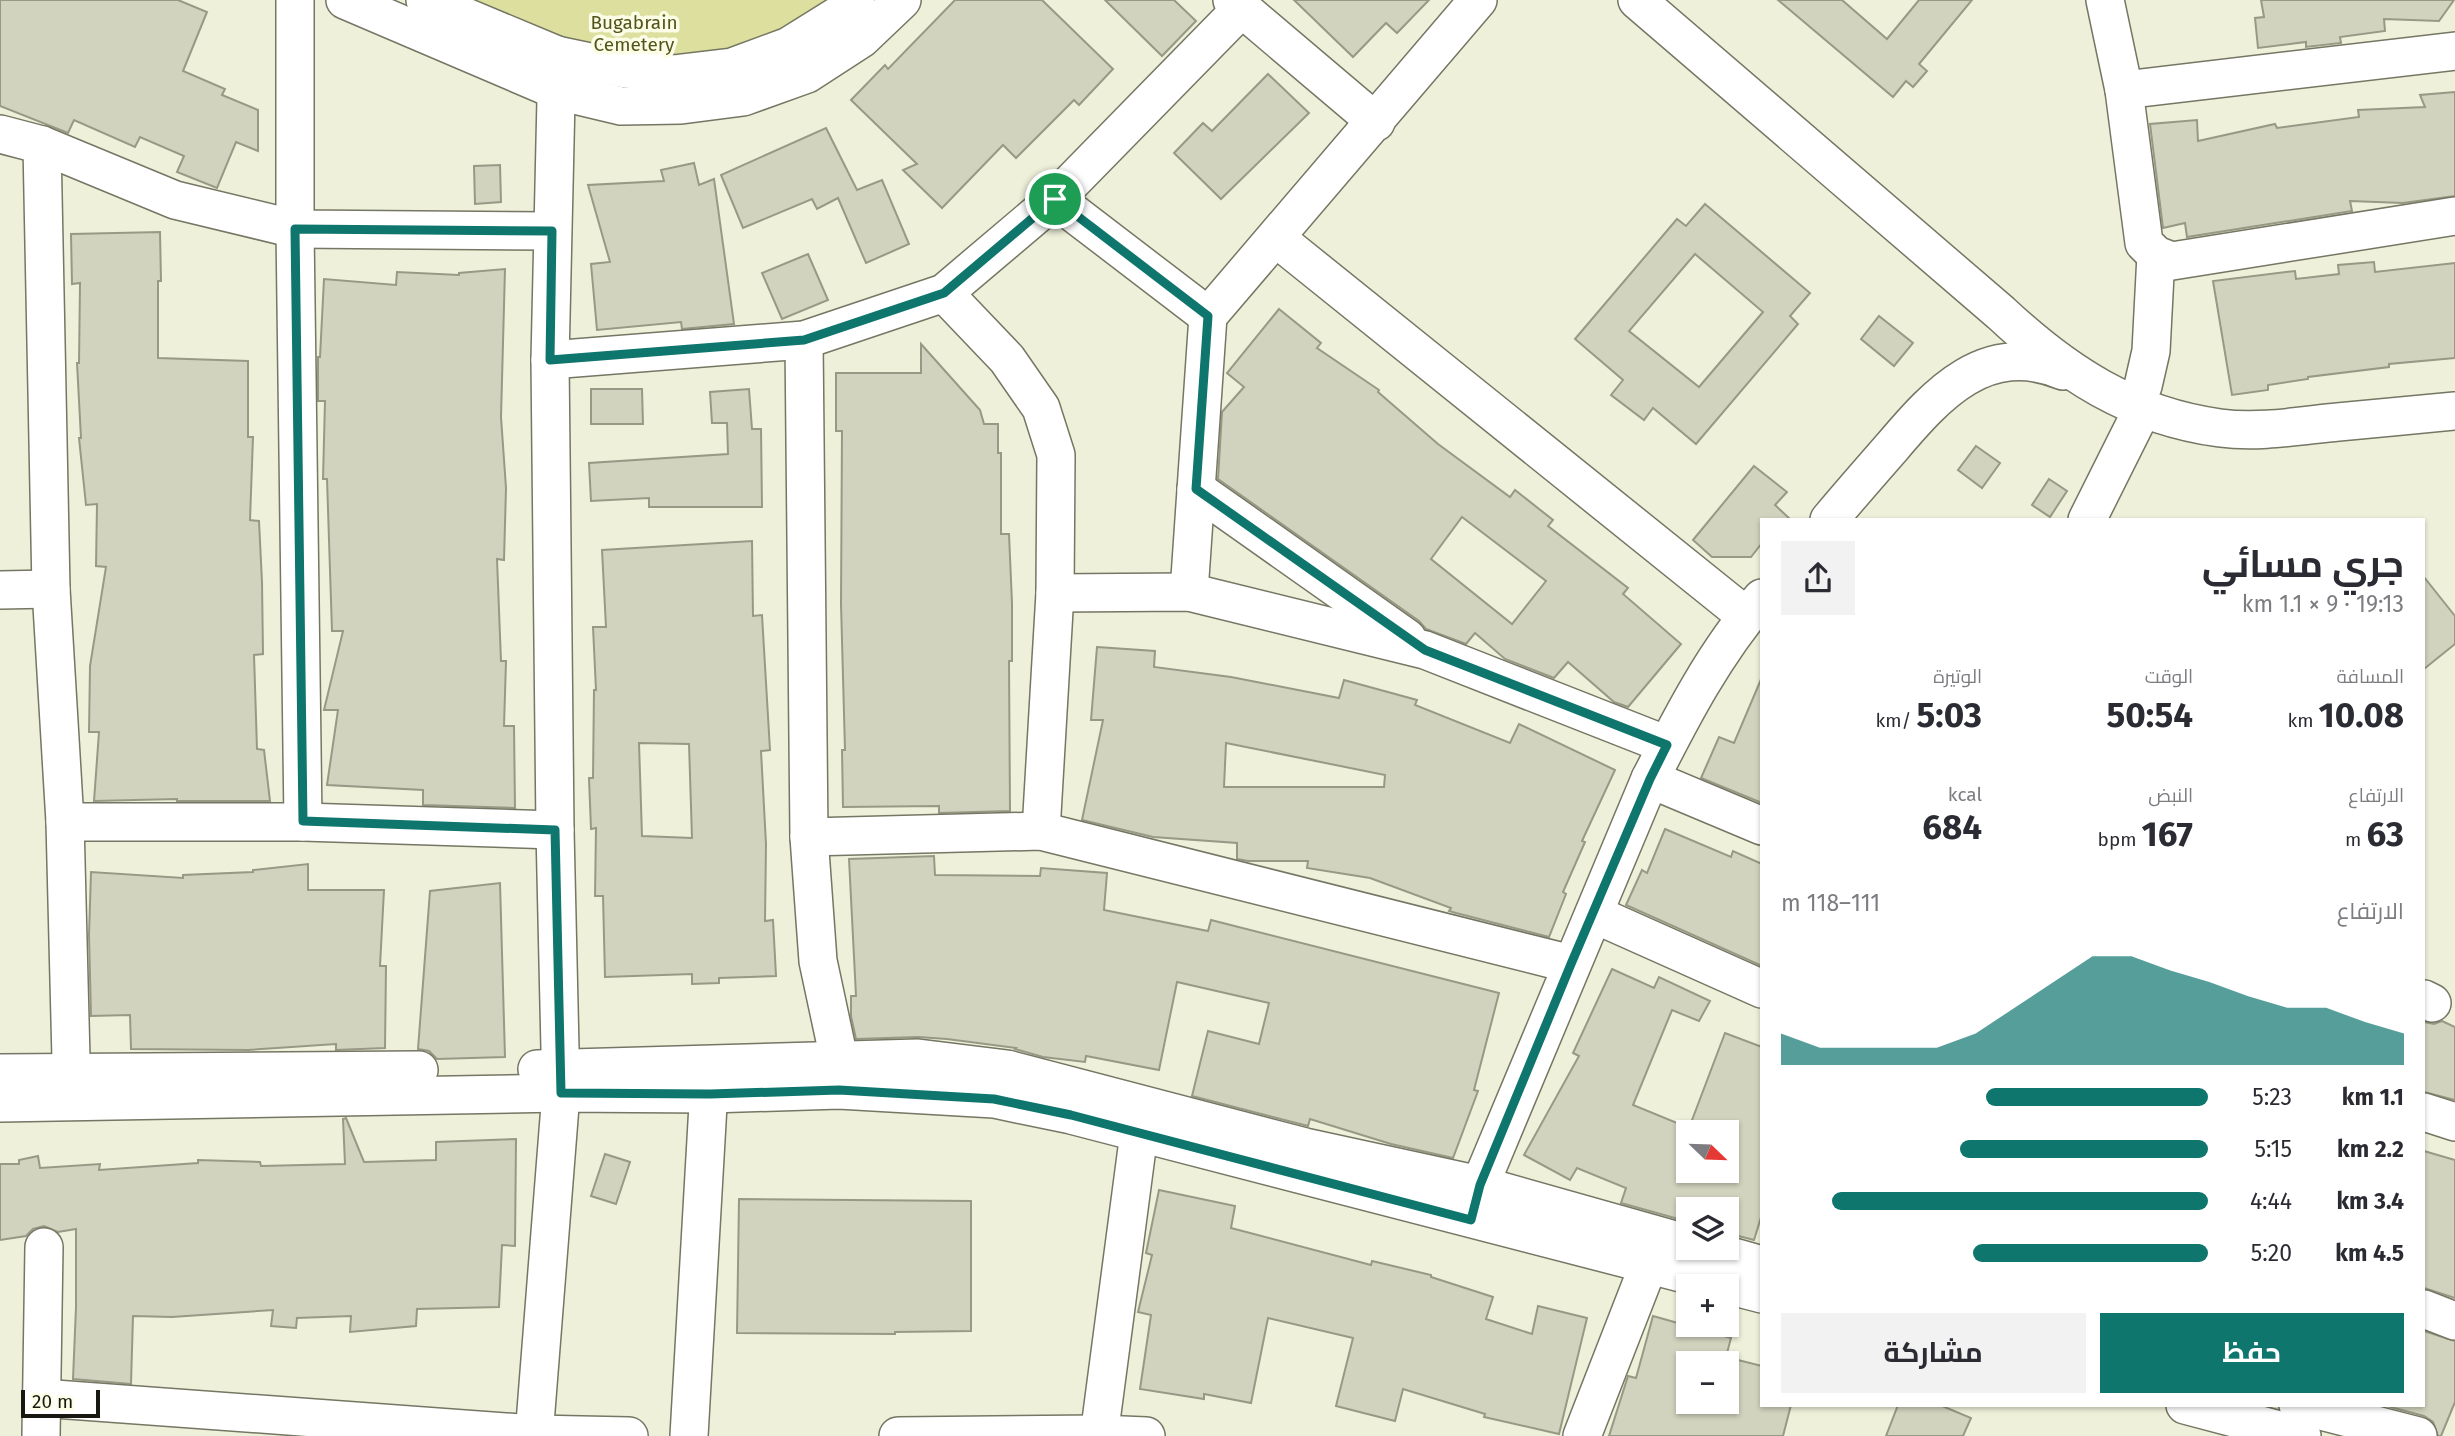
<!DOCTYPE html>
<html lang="ar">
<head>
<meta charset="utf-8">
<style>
  body { margin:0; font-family:"Fira Sans",Cairo,sans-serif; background:#f2f2f3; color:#2b2b33; direction:rtl; height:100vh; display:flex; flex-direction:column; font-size:26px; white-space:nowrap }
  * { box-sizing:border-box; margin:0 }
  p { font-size:23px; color:#7c7c81 }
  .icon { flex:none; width:38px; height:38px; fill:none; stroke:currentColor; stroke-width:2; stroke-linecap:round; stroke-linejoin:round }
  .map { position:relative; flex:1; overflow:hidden; direction:ltr }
  .details { position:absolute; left:1760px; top:518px; width:665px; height:889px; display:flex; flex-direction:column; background:#fff; border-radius:0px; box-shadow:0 2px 5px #0004; direction:rtl }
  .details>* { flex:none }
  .needle { width:46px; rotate:113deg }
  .tools { position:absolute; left:1676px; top:1120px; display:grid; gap:14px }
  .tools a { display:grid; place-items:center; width:63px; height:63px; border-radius:0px; background:#fff; box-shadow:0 2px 5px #0004; font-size:35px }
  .scale { position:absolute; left:21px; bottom:18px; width:79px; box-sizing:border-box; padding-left:7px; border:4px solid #181811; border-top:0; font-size:19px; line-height:24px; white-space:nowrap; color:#181811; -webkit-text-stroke:5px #fbfde7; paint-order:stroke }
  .pin { position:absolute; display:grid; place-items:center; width:60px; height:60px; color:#fff; margin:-30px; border:4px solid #fff; border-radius:50%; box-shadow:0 2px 7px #0007 }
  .round { display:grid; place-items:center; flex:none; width:74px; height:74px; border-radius:0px; background:#f2f2f3 }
  .summary { display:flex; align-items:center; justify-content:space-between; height:119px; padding:0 21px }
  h1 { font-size:38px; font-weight:700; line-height:52px }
  .metrics { display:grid; grid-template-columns:repeat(3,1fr); gap:10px; height:119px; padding:7px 21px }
  .metrics div { display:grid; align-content:center }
  .metrics b { font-size:35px; font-weight:700 }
  .metrics small { font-size:19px; font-weight:400 }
  .metrics p { font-size:19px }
  .chart { height:196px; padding:14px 21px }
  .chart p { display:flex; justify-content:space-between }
  .chart svg { width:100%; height:126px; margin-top:7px; fill:#0f766e; opacity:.7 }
  .button { display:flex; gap:14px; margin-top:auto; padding:14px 21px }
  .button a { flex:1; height:80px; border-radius:0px; background:#0f766e; color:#fff; font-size:28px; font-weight:700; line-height:80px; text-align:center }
  .button a+a { background:#f2f2f3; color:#2b2b33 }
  ul { padding:0 21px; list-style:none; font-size:23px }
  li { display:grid; grid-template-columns:112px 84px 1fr; align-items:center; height:52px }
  li i { height:18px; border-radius:9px; background:#0f766e }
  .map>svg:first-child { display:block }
  .green { fill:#dcdf9d }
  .building { fill:#d1d3be; stroke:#979985; stroke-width:2; fill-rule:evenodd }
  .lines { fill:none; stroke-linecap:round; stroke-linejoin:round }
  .minor-casing { stroke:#757663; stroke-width:40 }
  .minor { stroke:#fff; stroke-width:37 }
  .route-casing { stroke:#fff; stroke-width:14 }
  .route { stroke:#0f766e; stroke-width:9 }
  .labels { text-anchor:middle; stroke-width:7; stroke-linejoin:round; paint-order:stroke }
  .park-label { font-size:19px; fill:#53541a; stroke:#fbfde7 }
</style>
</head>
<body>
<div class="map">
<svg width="2455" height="1436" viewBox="0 0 2455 1436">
  <rect width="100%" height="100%" fill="#eef0da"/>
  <!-- green -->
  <polygon class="green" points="442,0 825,0 780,33 718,56 641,65"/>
  <!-- building -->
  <g class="building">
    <polygon points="0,0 178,0 207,12 183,71 225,89 222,95 258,110 258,151 236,142 217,188 177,172 184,156 140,137 135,147 74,120 68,133 0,106"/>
    <polygon points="955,0 1042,0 1113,69 1079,105 1074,100 1016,158 1003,145 942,208 903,170 917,164 851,100 885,65 888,69"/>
    <polygon points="1105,0 1174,0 1196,21 1162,56"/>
    <polygon points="1294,0 1429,0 1397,33 1386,23 1353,57"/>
    <polygon points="1778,0 1842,0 1887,39 1919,0 1972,0 1919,64 1927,71 1913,87 1906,81 1893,97"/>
    <polygon points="2261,0 2454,0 2439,21 2384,19 2385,31 2340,37 2341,43 2306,47 2306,42 2258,48 2255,18 2264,17"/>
    <polygon points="1268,74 1309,113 1221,199 1174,153 1203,123 1212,131"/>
    <polygon points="2455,92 2455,196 2403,203 2350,201 2352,211 2187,237 2185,223 2163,228 2150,124 2197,120 2198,141 2275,124 2277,128 2359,117 2358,110 2425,107 2420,95"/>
    <polygon points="826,128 857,190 882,180 909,244 866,263 838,198 817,209 812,199 743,228 721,175"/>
    <polygon points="694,163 699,185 714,179 734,324 682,329 681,322 597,330 591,264 610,262 588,185 664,181 661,170"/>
    <polygon points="500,165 501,202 475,204 474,166"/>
    <path d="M 1705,204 L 1810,293 L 1790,316 L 1798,324 L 1696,444 L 1653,408 L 1644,420 L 1611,395 L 1623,380 L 1575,339 L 1677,219 L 1686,226 ZM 1695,254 L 1763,312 L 1699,387 L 1629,331 Z"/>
    <polygon points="160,232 161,281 158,281 158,358 248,361 248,437 253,437 250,520 259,521 262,582 263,654 254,655 257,749 264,750 270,801 177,801 177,799 94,801 99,732 89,732 90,666 106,567 96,566 97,504 86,505 79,438 81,438 77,363 79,363 80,283 72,284 71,234"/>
    <polygon points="808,254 828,300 782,319 762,273"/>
    <polygon points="2374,262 2375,272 2455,263 2455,358 2389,364 2389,367 2308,377 2308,379 2268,385 2268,390 2232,395 2213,281 2295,271 2296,279 2339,274 2338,265"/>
    <polygon points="505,269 501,417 506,488 504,560 497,559 501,661 506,661 504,726 514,726 515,808 423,805 423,790 327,785 338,710 324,710 343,631 332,631 327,479 323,479 325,401 318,401 318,357 320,357 324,279 396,285 397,272 459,275 459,273"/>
    <path d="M 1279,309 L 1321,343 L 1317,348 L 1379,390 L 1378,392 L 1438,444 L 1510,497 L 1515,490 L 1553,520 L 1548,526 L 1628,588 L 1623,594 L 1681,644 L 1628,707 L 1614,702 L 1568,662 L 1554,678 L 1505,659 L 1475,633 L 1466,644 L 1426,629 L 1419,621 L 1218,479 L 1222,412 L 1244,387 L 1227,373 ZM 1462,517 L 1546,581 L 1512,624 L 1431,559 Z"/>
    <polygon points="1879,316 1913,343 1894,366 1861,339"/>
    <polygon points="921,344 980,410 984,424 998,424 998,453 1001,453 1001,534 1009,534 1012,603 1012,661 1009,661 1010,811 939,813 939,806 843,807 842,750 845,750 841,604 842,431 836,431 836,373 921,373"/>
    <polygon points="591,389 642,389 643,424 591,424"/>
    <polygon points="749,389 752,429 761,429 762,507 649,507 649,498 591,501 589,463 728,454 727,423 712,423 710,392"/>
    <polygon points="1976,446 2000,463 1982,488 1958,470"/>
    <polygon points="1754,466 1787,492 1775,505 1791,520 1762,520 1762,543 1751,557 1712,557 1693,540"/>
    <polygon points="2049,479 2067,491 2050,517 2032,505"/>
    <path d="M 752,541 L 753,616 L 762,615 L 770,750 L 761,751 L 766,844 L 765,921 L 773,920 L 776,976 L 719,978 L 719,983 L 692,984 L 692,974 L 605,977 L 603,896 L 595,896 L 596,828 L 591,829 L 589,778 L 593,778 L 594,690 L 596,690 L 593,627 L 606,627 L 602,550 ZM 639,743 L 689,744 L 692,838 L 642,836 Z"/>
    <polygon points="2424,577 2455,616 2455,644 2424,669"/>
    <path d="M 1097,647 L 1155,651 L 1154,667 L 1231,677 L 1339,698 L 1344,680 L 1417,700 L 1415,705 L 1510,743 L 1519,724 L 1615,770 L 1582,841 L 1585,842 L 1563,892 L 1566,894 L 1549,937 L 1456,913 L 1449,911 L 1451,908 L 1370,878 L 1307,868 L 1308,861 L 1248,861 L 1237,859 L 1237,843 L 1153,837 L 1082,820 L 1103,720 L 1091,720 ZM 1226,743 L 1385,775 L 1384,787 L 1224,787 Z"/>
    <polygon points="1762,677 1762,803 1701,778 1719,737 1734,743"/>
    <polygon points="1665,829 1731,857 1733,851 1762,864 1762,966 1626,905 1642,870 1647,873"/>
    <polygon points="934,856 935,875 1040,876 1041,868 1107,873 1104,910 1208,931 1211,920 1499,993 1474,1090 1478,1091 1453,1158 1391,1144 1310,1119 1308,1126 1192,1096 1208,1031 1259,1044 1269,1003 1177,982 1159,1070 1086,1056 1085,1062 1043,1057 1015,1049 1016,1048 947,1039 918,1037 856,1039 851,1016 851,996 856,996 849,859"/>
    <polygon points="308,864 308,890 384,890 380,966 386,966 385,1048 336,1050 336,1044 248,1050 131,1049 130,1015 91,1016 89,935 91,872 183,878 183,875 253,872 253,870"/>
    <polygon points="500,883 505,1057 437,1059 429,1051 418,1049 430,891"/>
    <path d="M 1612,969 L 1654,988 L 1659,977 L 1710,1001 L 1699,1021 L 1672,1010 L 1633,1105 L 1689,1128 L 1725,1033 L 1762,1047 L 1762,1214 L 1754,1240 L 1727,1233 L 1727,1209 L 1689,1209 L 1689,1222 L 1621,1203 L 1626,1188 L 1577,1168 L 1570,1180 L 1524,1155 L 1579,1056 L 1573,1053 ZM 1689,1132 L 1727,1132 L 1727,1171 L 1689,1171 Z"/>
    <polygon points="2442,1021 2455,1027 2455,1100 2424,1092 2424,1022 2434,1024"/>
    <polygon points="346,1118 364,1162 436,1160 436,1142 516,1139 515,1246 502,1245 499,1307 417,1309 416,1326 350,1332 351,1316 297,1318 296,1328 271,1326 273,1310 172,1317 133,1316 131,1384 73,1379 76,1307 76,1229 58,1232 44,1226 33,1229 26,1236 0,1240 0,1164 19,1164 19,1160 38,1156 40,1168 100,1164 99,1170 198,1163 198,1160 260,1162 261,1166 345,1164 343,1119"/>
    <polygon points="2424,1151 2455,1160 2455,1298 2424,1288"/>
    <polygon points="605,1154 630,1162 616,1204 591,1196"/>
    <polygon points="1159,1190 1235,1206 1231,1228 1371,1265 1372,1261 1431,1275 1431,1277 1493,1297 1486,1319 1532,1334 1538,1306 1587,1318 1559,1434 1484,1417 1485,1414 1403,1389 1395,1421 1336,1406 1353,1338 1268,1318 1251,1403 1204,1394 1204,1399 1140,1389 1151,1315 1138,1312 1152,1255 1146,1253"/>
    <polygon points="739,1199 971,1201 971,1331 895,1332 895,1334 737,1333"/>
    <path d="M 1653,1316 L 1731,1338 L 1726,1357 L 1762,1366 L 1762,1405 L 1791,1405 L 1783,1436 L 1609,1436 L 1628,1376 L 1636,1378 ZM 1689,1363 L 1727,1363 L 1727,1402 L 1689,1402 Z"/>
    <polygon points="2424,1331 2455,1341 2455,1402 2441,1436 2438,1436 2433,1422 2424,1416 2383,1405 2424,1405"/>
    <polygon points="1898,1405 1940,1405 1971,1418 1963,1436 1886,1436"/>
  </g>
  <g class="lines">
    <defs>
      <g id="minor">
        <polyline points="295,0 295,229 303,822"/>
        <polyline points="345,0 558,91 621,106 681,105 743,97 807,74 861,39 902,0"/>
        <polyline points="425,0 557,55 619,68 673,74 732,67 789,46 845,11 856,0"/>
        <polyline points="1232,0 1376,122"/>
        <path d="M 1637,0 L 2001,313 C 2065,373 2131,416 2220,428 C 2259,433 2298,426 2338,422 C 2377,418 2416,415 2455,411"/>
        <polyline points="2105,0 2124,90 2144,243 2156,255 2172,261 2455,216"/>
        <polyline points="2124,90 2455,51"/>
        <polyline points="0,134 42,145 175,200 295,229 552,231"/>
        <polyline points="42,145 51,589 65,822 72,1099"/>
        <polyline points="1055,199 1208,316 1478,0"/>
        <polyline points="1276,238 1746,616"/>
        <polyline points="944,293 1007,359 1041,408 1056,455 1055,593 1041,831"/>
        <polyline points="804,340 809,837 818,961 839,1059 839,1082"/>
        <polyline points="550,360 804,340 944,293 1055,199 1242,8"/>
        <polyline points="2143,386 2151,351 2156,255"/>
        <polyline points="1196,489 1407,638"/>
        <path d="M 1829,520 C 1850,495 1871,471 1892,447 C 1937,394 1986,339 2063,371"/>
        <polyline points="2087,520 2143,408"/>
        <polyline points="0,590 51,589"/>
        <polyline points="1189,592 1208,316"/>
        <polyline points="1055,593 1189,592 1425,650 1667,745"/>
        <polyline points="1650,779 1762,826"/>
        <polyline points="65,822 303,822 555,830"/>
        <polyline points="809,837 1041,831 1571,964"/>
        <polyline points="1594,914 1762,989"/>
        <polyline points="2424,999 2432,1003"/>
        <polyline points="537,1069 918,1058 1007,1069 1305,1147 1480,1185 1689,1244"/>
        <polyline points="0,1073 419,1070"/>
        <polyline points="0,1103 561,1093 710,1094 839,1090 994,1099 1071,1115 1762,1294"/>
        <polyline points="2424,1112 2455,1122"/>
        <path d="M 1474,1209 L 1480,1185 L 1650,779 C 1682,716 1715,652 1762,598"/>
        <polyline points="1702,1248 1762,1265"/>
        <polyline points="2424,1309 2455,1321"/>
        <polyline points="41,1398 534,1434 629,1436"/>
        <polyline points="2185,1405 2302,1436"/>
        <polyline points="2298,1405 2418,1436"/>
        <polyline points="41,1436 44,1247"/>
        <polyline points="534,1436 561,1093 555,830 550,360 557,55"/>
        <polyline points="689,1436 710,1070"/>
        <polyline points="898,1436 1099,1434 1146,1436"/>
        <polyline points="1099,1436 1139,1133"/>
        <polyline points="1582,1436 1649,1264"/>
      </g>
    </defs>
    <!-- minor casing -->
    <use href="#minor" class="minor-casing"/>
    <!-- minor -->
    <use href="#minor" class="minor"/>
  </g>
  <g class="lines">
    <defs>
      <polygon id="route" points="1055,199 1208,316 1196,489 1425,650 1667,745 1650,779 1571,964 1480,1185 1471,1220 1071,1115 994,1099 839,1090 710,1094 561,1093 555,830 303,821 295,229 552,231 550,360 804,340 944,293"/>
    </defs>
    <!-- route casing -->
    <use href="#route" class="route-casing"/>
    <!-- route -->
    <use href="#route" class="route"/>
  </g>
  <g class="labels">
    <!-- park labels -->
    <g class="park-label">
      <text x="634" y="29">Bugabrain<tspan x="634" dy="22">Cemetery</tspan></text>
    </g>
  </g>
</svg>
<div class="tools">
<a><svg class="needle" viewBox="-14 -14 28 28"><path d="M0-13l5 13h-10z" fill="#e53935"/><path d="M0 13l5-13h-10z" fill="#7c7c81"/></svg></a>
<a><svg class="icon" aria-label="layers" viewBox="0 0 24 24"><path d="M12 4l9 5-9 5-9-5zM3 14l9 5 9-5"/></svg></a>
<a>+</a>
<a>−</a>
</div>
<div class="scale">20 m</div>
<div class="pin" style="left:1055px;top:199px;background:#1e9e55"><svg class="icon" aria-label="arrive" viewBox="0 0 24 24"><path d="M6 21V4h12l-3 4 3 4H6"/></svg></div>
<section class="details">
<div class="summary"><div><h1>جري مسائي</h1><p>19:13 · 9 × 1.1 km</p></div><a class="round"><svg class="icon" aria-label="share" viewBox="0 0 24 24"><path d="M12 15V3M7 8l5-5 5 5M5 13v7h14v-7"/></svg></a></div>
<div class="metrics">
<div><p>المسافة</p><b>10.08<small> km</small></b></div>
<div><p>الوقت</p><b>50:54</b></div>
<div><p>الوتيرة</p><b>5:03<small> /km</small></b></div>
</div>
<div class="metrics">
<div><p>الارتفاع</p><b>63<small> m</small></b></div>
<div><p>النبض</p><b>167<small> bpm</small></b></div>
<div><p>kcal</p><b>684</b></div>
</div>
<div class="chart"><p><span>الارتفاع</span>111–118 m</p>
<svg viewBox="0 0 160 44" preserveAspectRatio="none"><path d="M0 44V33L10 38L20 38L30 38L40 38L50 33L60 24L70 15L80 6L90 6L100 11L110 15L120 20L130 24L140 24L150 29L160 33V44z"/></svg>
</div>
<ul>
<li><b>1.1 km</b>5:23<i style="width:52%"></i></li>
<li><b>2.2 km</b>5:15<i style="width:58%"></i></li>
<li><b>3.4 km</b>4:44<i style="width:88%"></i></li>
<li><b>4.5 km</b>5:20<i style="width:55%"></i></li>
</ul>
<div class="button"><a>حفظ</a><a>مشاركة</a></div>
</section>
</div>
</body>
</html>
